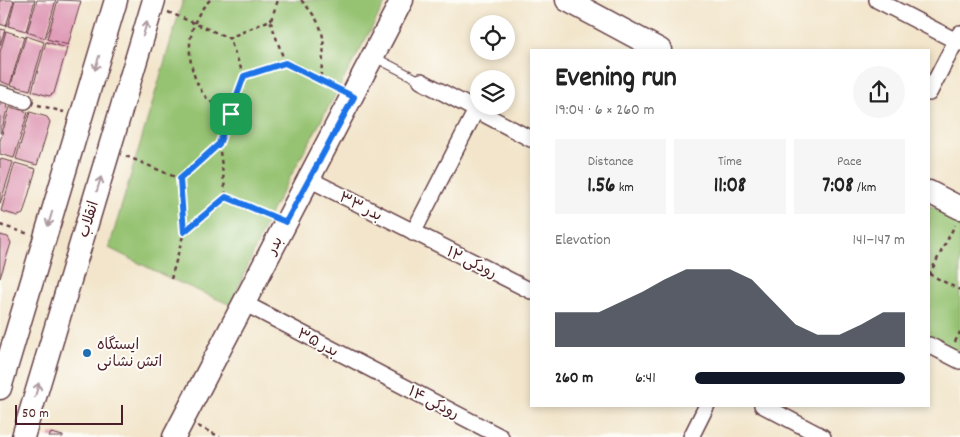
<!DOCTYPE html>
<html lang="en">
<head>
<meta charset="utf-8">
<style>
  body { margin:0; font-family:Dekko,"Playpen Sans Arabic",sans-serif; background:#f6f6f6; color:#222; height:100vh; display:flex; flex-direction:column; font-size:19px; white-space:nowrap }
  * { box-sizing:border-box; margin:0 }
  p { font-size:16px; color:#767676 }
  .icon { flex:none; width:28px; height:28px; fill:none; stroke:currentColor; stroke-width:2; stroke-linecap:round; stroke-linejoin:round }
  .map { position:relative; flex:1; overflow:hidden }
  .sheet { position:absolute; left:530px; top:49px; width:400px; height:358px; display:flex; flex-direction:column; background:#fff; border-radius:0px; box-shadow:0 2px 8px #0003 }
  .sheet>* { flex:none }
  .buttons { position:absolute; left:470px; top:15px; display:grid; gap:10px }
  .buttons a { display:grid; place-items:center; width:45px; height:45px; border-radius:50%; background:#fff; box-shadow:0 2px 8px #0003; font-size:25px }
  .scale { position:absolute; left:15px; bottom:12px; width:108px; box-sizing:border-box; padding-left:5px; border:2px solid #4a1f2b; border-top:0; font-size:14px; line-height:18px; white-space:nowrap; color:#4a1f2b; -webkit-text-stroke:4px #fdfcf7; paint-order:stroke }
  .pin { position:absolute; display:grid; place-items:center; width:42px; height:42px; color:#fff; margin:-21px; border-radius:10px; box-shadow:0 2px 8px #0006 }
  .round { display:grid; place-items:center; flex:none; width:52px; height:52px; border-radius:26px; background:#f6f6f6 }
  .overview { display:flex; align-items:center; justify-content:space-between; height:85px; padding:0 25px }
  h1 { font-size:28px; font-weight:700; line-height:38px }
  .metrics { display:grid; grid-template-columns:repeat(3,1fr); gap:8px; height:85px; padding:5px 25px }
  .metrics div { display:grid; align-content:center; border-radius:0px; background:#f6f6f6; text-align:center }
  .metrics b { font-size:21px; font-weight:700 }
  .metrics small { font-size:14px; font-weight:400 }
  .metrics p { font-size:14px }
  .chart { height:140px; padding:10px 25px }
  .chart p { display:flex; justify-content:space-between }
  .chart svg { width:100%; height:90px; margin-top:5px; fill:#111827; opacity:.7 }
  ul { padding:0 25px; list-style:none; font-size:16px }
  li { display:grid; grid-template-columns:80px 60px 1fr; align-items:center; height:38px }
  li i { height:12px; border-radius:6px; background:#111827 }
  .map>svg:first-child { display:block }
  .green { fill:#96c372; stroke:#70714e }
  .building { fill:#de95b2 }
  .lines { fill:none; stroke-linecap:round; stroke-linejoin:round }
  .lane-casing { stroke:#633d43; stroke-width:10 }
  .street-casing { stroke:#633d43; stroke-width:18 }
  .secondary-casing { stroke:#633d43; stroke-width:25 }
  .path { stroke:#633d43; stroke-width:2.5; stroke-dasharray:4 4; stroke-linecap:butt }
  .lane { stroke:#fff; stroke-width:8 }
  .street { stroke:#fff; stroke-width:15 }
  .secondary { stroke:#fff; stroke-width:22 }
  .oneway { stroke:#ae9aa0 }
  .route-casing { stroke:#fff; stroke-width:10 }
  .route { stroke:#1a73e8; stroke-width:6 }
  .poi-dot { fill:#1f6fb2; stroke:#fdfcf7; stroke-width:2 }
  .labels { text-anchor:middle; stroke-width:4; stroke-linejoin:round; paint-order:stroke }
  .street-label { font-size:15px; fill:#4a1f2b; stroke:#fdfcf7 }
  .poi-label { font-size:15px; fill:#4a1f2b; stroke:#fdfcf7; text-anchor:start }
</style>
</head>
<body>
<div class="map">
<svg width="960" height="437" viewBox="0 0 960 437">
  <rect width="100%" height="100%" fill="#fdfcf7"/>
  <filter id="ink" filterUnits="userSpaceOnUse"><feTurbulence type="fractalNoise" baseFrequency=".02" numOctaves="2"/><feDisplacementMap in="SourceGraphic" scale="10" xChannelSelector="R" yChannelSelector="G"/><feConvolveMatrix kernelMatrix="1 2 1 2 8 2 1 2 1" color-interpolation-filters="sRGB"/></filter>
  <filter id="wash" filterUnits="userSpaceOnUse"><feTurbulence type="fractalNoise" baseFrequency=".0096" numOctaves="4" result="noise"/><feDisplacementMap in="SourceGraphic" scale="20" xChannelSelector="R" yChannelSelector="G"/><feGaussianBlur stdDeviation="1.12" result="paint"/><feColorMatrix in="noise" values="0 0 0 0 0 0 0 0 0 0 0 0 0 0 0 0 0 1.4 0 .05"/><feComposite in="paint" operator="in"/></filter>
  <g filter="url(#wash)">
    <rect width="100%" height="100%" fill="#f2e5cb"/>
    <!-- green -->
    <g class="green">
      <polygon points="183,0 387,0 270,214 231,305 171,279 109,248"/>
      <polygon points="929,205 960,222 960,353 929,336"/>
    </g>
    <g id="blocks">
      <!-- building -->
      <g class="building">
        <polygon points="0,0 14,0 6,26 0,24"/>
        <polygon points="15,0 35,0 26,31 8,26"/>
        <polygon points="37,0 56,0 45,38 27,32"/>
        <polygon points="58,0 81,1 68,45 47,39"/>
        <polygon points="0,29 5,30 0,45"/>
        <polygon points="6,31 24,37 10,85 0,81 0,52"/>
        <polygon points="26,36 44,42 30,90 11,85"/>
        <polygon points="46,42 67,48 54,93 49,96 32,91"/>
        <polygon points="0,103 8,105 1,133 0,133"/>
        <polygon points="10,107 28,112 14,158 0,154 0,141"/>
        <polygon points="30,112 47,117 50,122 37,165 16,159"/>
        <polygon points="0,159 13,162 0,204"/>
        <polygon points="15,163 36,169 23,214 18,216 1,211"/>
        <polygon points="0,235 8,237 11,243 0,278"/>
        <polygon points="51,433 63,436 63,437 49,437"/>
      </g>
    </g>
  </g>
  <g filter="url(#ink)">
    <use href="#blocks" fill-opacity="0" stroke="#633d43" stroke-width="1"/>
    <g class="lines">
      <defs>
        <polyline id="lane" points="374,57 421,81"/>
        <g id="street">
          <polyline points="877,0 960,43"/>
          <polyline points="421,81 531,139"/>
          <polyline points="0,93 25,101"/>
          <polyline points="929,93 960,33"/>
          <polyline points="309,179 531,291"/>
          <polyline points="413,233 476,110"/>
          <polyline points="244,303 501,437"/>
          <polyline points="929,345 960,361"/>
          <polyline points="762,405 823,437"/>
          <polyline points="691,437 707,405"/>
        </g>
        <g id="secondary">
          <polyline points="567,0 660,50"/>
          <polyline points="929,192 960,208"/>
          <polyline points="0,388 116,0"/>
          <polyline points="23,437 154,0"/>
          <polyline points="174,437 402,0"/>
        </g>
      </defs>
      <!-- lane casing -->
      <use href="#lane" class="lane-casing"/>
      <!-- street casing -->
      <use href="#street" class="street-casing"/>
      <!-- secondary casing -->
      <use href="#secondary" class="secondary-casing"/>
      <!-- path -->
      <g class="path">
        <path d="M 210,0 C 184,24 184,68 205,96 C 212,104 222,109 231,114"/>
        <path d="M 301,0 C 329,30 325,42 320,80"/>
        <polyline points="168,12 229,38"/>
        <polyline points="271,20 278,0"/>
        <polyline points="285,63 270,20 229,38 244,76 285,63 336,88"/>
        <polyline points="38,105 64,112"/>
        <polygon points="219,144 226,197 184,232 180,179"/>
        <polyline points="219,144 244,76"/>
        <polyline points="126,156 180,179"/>
        <polyline points="226,197 271,214"/>
        <polyline points="0,225 29,234"/>
        <polyline points="929,274 960,290"/>
        <polyline points="929,275 955,225"/>
        <polyline points="171,279 184,232"/>
        <polyline points="955,342 960,332"/>
        <polyline points="198,426 220,437"/>
      </g>
      <!-- lane -->
      <use href="#lane" class="lane"/>
      <!-- street -->
      <use href="#street" class="street"/>
      <!-- secondary -->
      <use href="#secondary" class="secondary"/>
    </g>
    <!-- one-way arrows -->
    <defs><path id="oneway-shaft" d="M-6 0H5M1.5-3L5.5 0L1.5 3" fill="none" stroke-width="1.6" stroke-linecap="round" stroke-linejoin="round" transform="scale(1.25)"/></defs>
    <g class="oneway">
      <use href="#oneway-shaft" transform="translate(145 29) rotate(-73)"/>
      <use href="#oneway-shaft" transform="translate(97 63) rotate(107)"/>
      <use href="#oneway-shaft" transform="translate(99 184) rotate(-73)"/>
      <use href="#oneway-shaft" transform="translate(50 219) rotate(107)"/>
      <use href="#oneway-shaft" transform="translate(37 390) rotate(-73)"/>
    </g>
  </g>
  <g class="lines" filter="url(#ink)">
    <defs>
      <polygon id="route" points="285,63 354,97 286,222 226,197 184,232 180,179 219,144 244,76"/>
    </defs>
    <!-- route casing -->
    <use href="#route" class="route-casing"/>
    <!-- route -->
    <use href="#route" class="route"/>
  </g>
  <!-- markers -->
  <circle class="poi-dot" cx="87" cy="353" r="5"/>
  <g class="labels">
    <!-- street labels -->
    <g class="street-label">
      <text transform="translate(361 206) rotate(27)" y="5">بدر ۳۳</text>
      <text transform="translate(88 219) rotate(-73)" y="5">انقلاب</text>
      <text transform="translate(274 245) rotate(-62)" y="5">بدر</text>
      <text transform="translate(472 262) rotate(26)" y="5">رودکی ۱۲</text>
      <text transform="translate(318 342) rotate(28)" y="5">بدر ۳۵</text>
      <text transform="translate(434 402) rotate(27)" y="5">رودکی ۱۴</text>
    </g>
    <!-- poi labels -->
    <g class="poi-label">
      <text x="97" y="349">ایستگاه<tspan x="97" dy="17">اتش نشانی</tspan></text>
    </g>
  </g>
</svg>
<div class="buttons">
<a><svg class="icon" aria-label="locate" viewBox="0 0 24 24"><circle cx="12" cy="12" r="6"/><path d="M12 2v4M12 18v4M2 12h4M18 12h4"/></svg></a>
<a><svg class="icon" aria-label="layers" viewBox="0 0 24 24"><path d="M12 4l9 5-9 5-9-5zM3 14l9 5 9-5"/></svg></a>
</div>
<div class="scale">50 m</div>
<div class="pin" style="left:231px;top:114px;background:#1e9e55"><svg class="icon" aria-label="arrive" viewBox="0 0 24 24"><path d="M6 21V4h12l-3 4 3 4H6"/></svg></div>
<section class="sheet">
<div class="overview"><div><h1>Evening run</h1><p>19:04 · 6 × 260 m</p></div><a class="round"><svg class="icon" aria-label="share" viewBox="0 0 24 24"><path d="M12 15V3M7 8l5-5 5 5M5 13v7h14v-7"/></svg></a></div>
<div class="metrics">
<div><p>Distance</p><b>1.56<small> km</small></b></div>
<div><p>Time</p><b>11:08</b></div>
<div><p>Pace</p><b>7:08<small> /km</small></b></div>
</div>
<div class="chart"><p><span>Elevation</span>141–147 m</p>
<svg viewBox="0 0 160 44" preserveAspectRatio="none"><path d="M0 44V27L10 27L20 27L30 22L40 17L50 11L60 6L70 6L80 6L90 11L100 22L110 33L120 38L130 38L140 33L150 27L160 27V44z"/></svg>
</div>
<ul>
<li><b>260 m</b>6:41<i style="width:100%"></i></li>
</ul>
</section>
</div>
</body>
</html>
